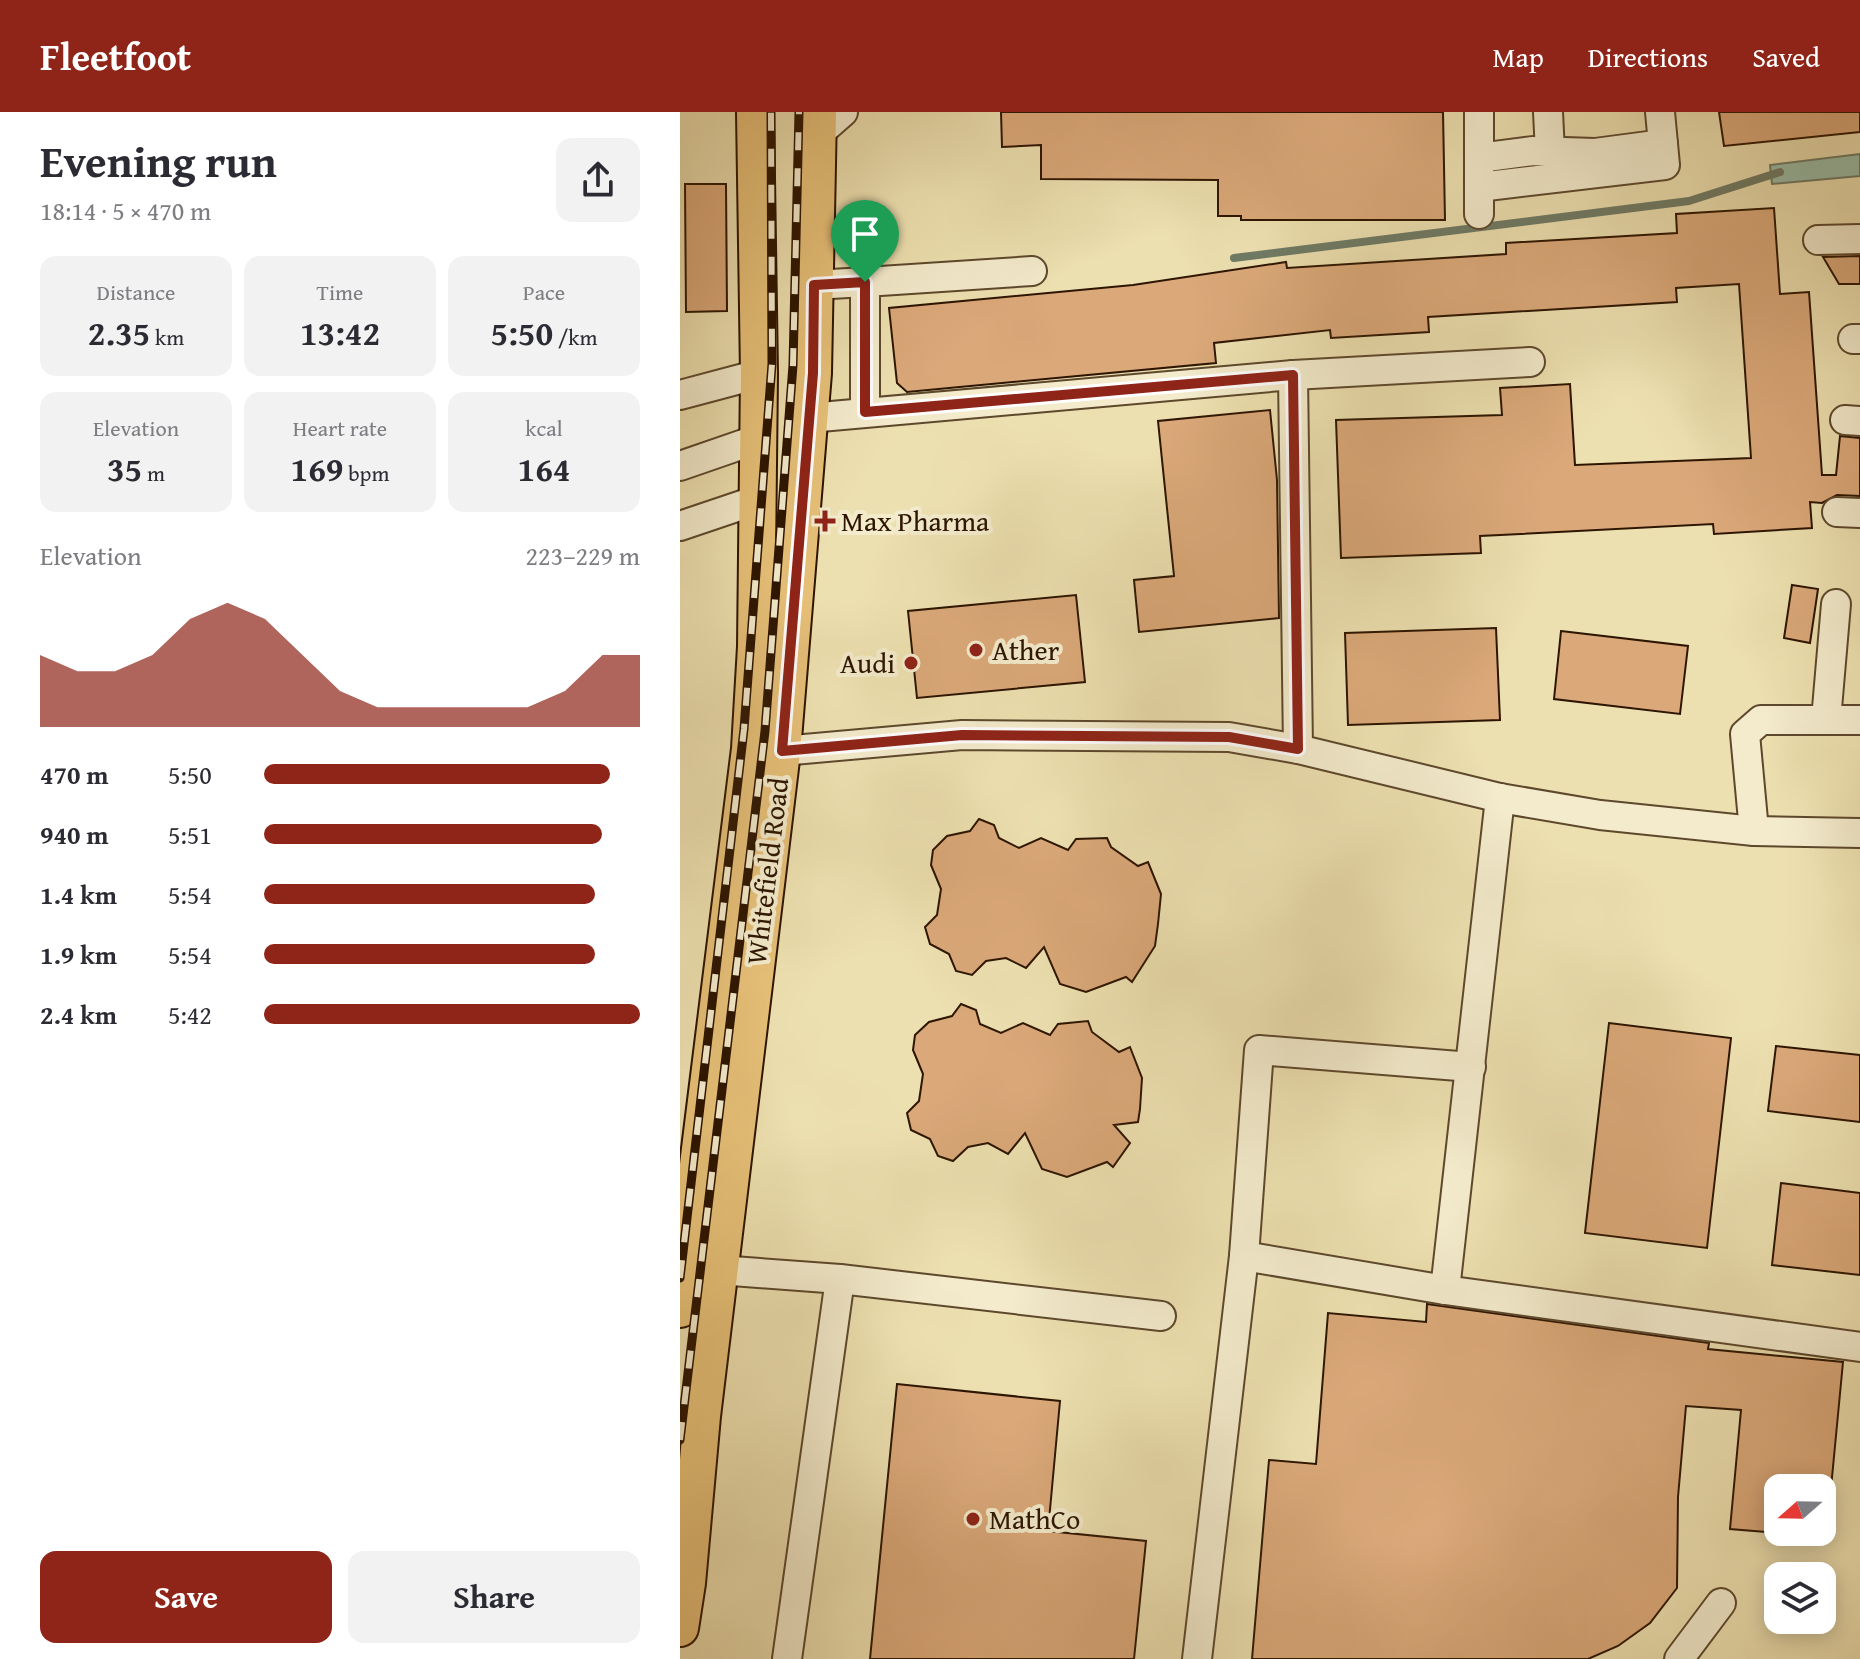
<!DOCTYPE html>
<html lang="en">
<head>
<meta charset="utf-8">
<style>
  body { margin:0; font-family:"Gentium Book Plus",serif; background:#f2f2f3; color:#2b2b33; height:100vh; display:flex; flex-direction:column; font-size:30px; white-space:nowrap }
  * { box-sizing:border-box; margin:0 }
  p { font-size:26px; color:#7c7c81 }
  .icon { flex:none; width:44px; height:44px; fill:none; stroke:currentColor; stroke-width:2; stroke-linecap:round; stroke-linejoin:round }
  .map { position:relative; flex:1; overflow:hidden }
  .details { display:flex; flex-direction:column; background:#fff; width:680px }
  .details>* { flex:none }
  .needle { width:52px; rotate:250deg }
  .buttons { position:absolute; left:1084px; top:1362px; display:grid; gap:16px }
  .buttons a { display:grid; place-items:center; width:72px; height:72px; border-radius:16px; background:#fff; box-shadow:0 4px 20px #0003; font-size:40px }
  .pin { position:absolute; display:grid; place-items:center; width:68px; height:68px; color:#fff; margin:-82px -34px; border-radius:50% 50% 50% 0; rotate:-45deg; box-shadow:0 0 8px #0007 }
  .pin .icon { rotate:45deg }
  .round { display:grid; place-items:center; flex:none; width:84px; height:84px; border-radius:16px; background:#f2f2f3 }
  .head { display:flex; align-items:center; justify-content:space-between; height:136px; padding:0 40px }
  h1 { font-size:44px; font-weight:700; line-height:60px }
  .metrics { display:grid; grid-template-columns:repeat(3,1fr); gap:12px; height:136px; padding:8px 40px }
  .metrics div { display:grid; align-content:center; border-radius:16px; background:#f2f2f3; text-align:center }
  .metrics b { font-size:34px; font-weight:700 }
  .metrics small { font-size:22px; font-weight:400 }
  .metrics p { font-size:22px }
  .chart { height:224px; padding:16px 40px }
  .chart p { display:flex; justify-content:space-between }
  .chart svg { width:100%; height:144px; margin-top:8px; fill:#8f2418; opacity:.7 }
  .action { display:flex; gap:16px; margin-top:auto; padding:16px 40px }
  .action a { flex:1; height:92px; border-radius:16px; background:#8f2418; color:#fff; font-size:32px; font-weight:700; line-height:92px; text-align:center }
  .action a+a { background:#f2f2f3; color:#2b2b33 }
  ul { padding:0 40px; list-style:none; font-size:26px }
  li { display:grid; grid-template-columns:128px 96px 1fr; align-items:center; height:60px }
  li i { height:20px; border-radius:10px; background:#8f2418 }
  header { display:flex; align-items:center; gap:48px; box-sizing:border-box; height:112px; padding:0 40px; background:#8f2418; color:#fff }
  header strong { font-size:38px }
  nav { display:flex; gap:44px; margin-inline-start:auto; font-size:28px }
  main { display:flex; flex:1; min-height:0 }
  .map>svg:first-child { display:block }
  .water { fill:#99bda9; stroke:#6e7a65; stroke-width:2 }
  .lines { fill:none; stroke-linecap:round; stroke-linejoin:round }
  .stream { stroke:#6e7a65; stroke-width:8 }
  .building { fill:#daa879; stroke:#2d1500; stroke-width:2 }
  .minor-casing { stroke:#5d482c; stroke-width:32 }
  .major-casing { stroke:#2d1500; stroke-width:40 }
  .minor { stroke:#f3ebcc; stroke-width:28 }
  .major { stroke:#e6c078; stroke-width:36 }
  .rail-casing { stroke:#2d1500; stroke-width:9 }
  .rail { stroke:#f3ebcc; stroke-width:6; stroke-dasharray:18; stroke-linecap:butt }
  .route-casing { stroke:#fff; stroke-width:16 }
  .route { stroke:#8f2418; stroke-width:10 }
  .poi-dot { fill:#8f2418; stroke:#f3ebcc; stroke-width:3 }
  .labels { text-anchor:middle; stroke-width:8; stroke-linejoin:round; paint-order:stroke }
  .poi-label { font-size:28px; fill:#2d1500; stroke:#f3ebcc; text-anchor:start }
  .street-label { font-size:28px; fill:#2d1500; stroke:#f3ebcc }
</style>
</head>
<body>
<header>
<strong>Fleetfoot</strong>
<nav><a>Map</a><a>Directions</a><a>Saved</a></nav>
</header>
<main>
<section class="details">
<div class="head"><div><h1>Evening run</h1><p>18:14 · 5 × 470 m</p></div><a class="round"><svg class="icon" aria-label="share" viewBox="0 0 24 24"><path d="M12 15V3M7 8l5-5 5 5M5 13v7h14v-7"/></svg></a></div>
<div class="metrics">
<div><p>Distance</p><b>2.35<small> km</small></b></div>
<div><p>Time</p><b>13:42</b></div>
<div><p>Pace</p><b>5:50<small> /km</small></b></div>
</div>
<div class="metrics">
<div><p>Elevation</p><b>35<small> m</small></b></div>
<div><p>Heart rate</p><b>169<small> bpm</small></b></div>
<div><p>kcal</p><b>164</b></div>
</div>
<div class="chart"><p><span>Elevation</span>223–229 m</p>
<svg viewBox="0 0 160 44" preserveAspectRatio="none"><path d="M0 44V22L10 27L20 27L30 22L40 11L50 6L60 11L70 22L80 33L90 38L100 38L110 38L120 38L130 38L140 33L150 22L160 22V44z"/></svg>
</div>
<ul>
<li><b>470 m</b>5:50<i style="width:92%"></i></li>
<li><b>940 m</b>5:51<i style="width:90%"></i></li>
<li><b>1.4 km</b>5:54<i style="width:88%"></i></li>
<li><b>1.9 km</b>5:54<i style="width:88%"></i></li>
<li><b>2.4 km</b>5:42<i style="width:100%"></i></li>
</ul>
<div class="action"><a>Save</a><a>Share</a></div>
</section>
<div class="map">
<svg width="1180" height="1547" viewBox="0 0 1180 1547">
  <rect width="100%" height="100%" fill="#ede0b0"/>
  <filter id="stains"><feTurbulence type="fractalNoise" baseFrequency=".0025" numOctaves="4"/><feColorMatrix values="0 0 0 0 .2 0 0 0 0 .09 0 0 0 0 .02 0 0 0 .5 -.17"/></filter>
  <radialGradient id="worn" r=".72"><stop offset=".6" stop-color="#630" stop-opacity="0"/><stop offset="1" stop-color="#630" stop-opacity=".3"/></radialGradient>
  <!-- water -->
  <polygon class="water" points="1180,42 1180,64 1092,72 1090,53"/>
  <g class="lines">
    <!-- stream -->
    <polyline class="stream" points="554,146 1009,89 1100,60"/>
  </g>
  <!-- building -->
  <g class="building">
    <polygon points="321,0 763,0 765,108 561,108 561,104 538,104 538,68 361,67 361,33 322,35"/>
    <polygon points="1039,0 1180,0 1180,20 1044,34"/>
    <polygon points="5,72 46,72 47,199 6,200"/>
    <polygon points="1094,96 1100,182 1129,180 1142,363 1156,363 1160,324 1180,326 1180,384 1157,383 1142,391 1130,390 1132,416 1034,422 1033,412 800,424 801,441 661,446 656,308 822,303 820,276 890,272 895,353 1071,346 1059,172 996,176 997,190 748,205 749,220 651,226 650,218 534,231 536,251 227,280 217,271 209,196 453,173 606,150 607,156 826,142 826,131 997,121 996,102"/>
    <polygon points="1180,144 1180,172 1159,172 1143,145"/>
    <polygon points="590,298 597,368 599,506 459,520 454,468 494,464 478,309"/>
    <polygon points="1112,473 1138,477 1130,531 1104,526"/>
    <polygon points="396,483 405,570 237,586 228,499"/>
    <polygon points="816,516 820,608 668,613 665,521"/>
    <polygon points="881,519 1008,534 1000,602 874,587"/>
    <polygon points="299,707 314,713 319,726 339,736 361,726 388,738 396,727 427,726 431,735 458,754 468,750 481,782 478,812 475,834 452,870 446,865 406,880 380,872 364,835 346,856 326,846 306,849 292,863 276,859 269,842 250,832 245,815 257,803 261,777 251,753 253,738 267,724 290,719"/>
    <polygon points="281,892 296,898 300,912 321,921 343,911 370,923 378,912 408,909 412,920 439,940 450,935 462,966 460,997 458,1010 434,1013 450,1031 433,1055 427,1050 387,1065 362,1057 345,1021 328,1042 308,1031 288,1035 273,1049 258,1044 250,1027 231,1018 227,1001 239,989 243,962 233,938 235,923 249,910 272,904"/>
    <polygon points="929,911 1051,926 1027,1136 905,1121"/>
    <polygon points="1096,934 1180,943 1180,1010 1088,999"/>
    <polygon points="1101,1071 1180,1081 1180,1163 1092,1153"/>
    <polygon points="747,1192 1029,1231 1028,1237 1163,1250 1151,1376 1098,1376 1098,1421 1050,1417 1061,1298 1006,1294 998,1385 997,1476 970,1511 938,1534 908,1547 572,1547 589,1348 636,1352 648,1201 746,1210"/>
    <polygon points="217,1272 380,1289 368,1419 466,1429 454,1547 190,1547"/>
  </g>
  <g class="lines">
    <defs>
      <g id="minor">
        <polyline points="799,0 799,102"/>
        <polyline points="868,0 870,40"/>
        <polyline points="138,22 163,0"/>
        <polyline points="799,46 853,39 915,41 983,32"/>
        <polyline points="799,75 985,53 980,0"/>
        <polyline points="1138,128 1180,127"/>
        <polyline points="134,173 185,170"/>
        <polyline points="1173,227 1180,227"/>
        <polyline points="613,263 618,637"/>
        <polyline points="0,283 79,262"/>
        <polyline points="185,300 185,170 352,159"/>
        <polyline points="129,306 613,263 850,250"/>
        <polyline points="1165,308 1180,309"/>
        <polyline points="0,354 78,327"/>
        <polyline points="1157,400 1180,401"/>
        <polyline points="0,414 77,388"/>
        <polyline points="1146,608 1156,492"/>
        <polyline points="102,639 282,623 549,625 618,637 820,686 920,703 1074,719 1180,721"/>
        <polyline points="1074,719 1065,622 1081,608 1180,608"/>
        <polyline points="564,1144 765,1178 1180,1235"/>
        <polyline points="39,1158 160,1167 481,1204"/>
        <polyline points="765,1178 820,686"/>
        <polyline points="107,1547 160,1167"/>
        <polyline points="517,1547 564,1144 579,938 791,955"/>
        <polyline points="999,1547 1041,1491"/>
      </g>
      <g id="major">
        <polyline points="0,1197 70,637 76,535 79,262 75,0"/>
        <polyline points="0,1516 7,1471 22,1304 102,639 133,261 138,0"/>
      </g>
    </defs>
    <!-- minor casing -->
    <use href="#minor" class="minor-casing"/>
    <!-- major casing -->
    <use href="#major" class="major-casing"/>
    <!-- minor -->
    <use href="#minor" class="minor"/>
    <!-- major -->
    <use href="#major" class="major"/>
    <defs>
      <g id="rail">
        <polyline points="0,1166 64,617 92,252 91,0"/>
        <polyline points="0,1328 85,619 113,253 119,0"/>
      </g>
    </defs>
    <!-- rail casing -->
    <use href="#rail" class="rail-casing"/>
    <!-- rail -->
    <use href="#rail" class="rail"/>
  </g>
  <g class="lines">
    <defs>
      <polygon id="route" points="185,170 185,300 613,263 618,637 549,625 282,623 102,639 133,261 134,173"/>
    </defs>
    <!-- route casing -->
    <use href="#route" class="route-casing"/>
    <!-- route -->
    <use href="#route" class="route"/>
  </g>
  <!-- markers -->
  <g class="poi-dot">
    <path d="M141 397h8v8h8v8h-8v8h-8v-8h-8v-8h8z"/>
    <circle cx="296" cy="538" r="8"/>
    <circle cx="231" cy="551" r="8"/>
    <circle cx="293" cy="1407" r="8"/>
  </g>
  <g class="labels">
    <!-- poi labels -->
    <g class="poi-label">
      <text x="161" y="419">Max Pharma</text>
      <text x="312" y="548">Ather</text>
      <text x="215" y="561" text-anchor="end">Audi</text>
      <text x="309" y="1417">MathCo</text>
    </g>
    <!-- street labels -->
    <g class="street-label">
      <text transform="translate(87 759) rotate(-83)" y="10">Whitefield Road</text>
    </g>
  </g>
  <rect width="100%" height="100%" filter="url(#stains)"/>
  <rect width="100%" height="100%" fill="url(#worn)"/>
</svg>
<div class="buttons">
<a><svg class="needle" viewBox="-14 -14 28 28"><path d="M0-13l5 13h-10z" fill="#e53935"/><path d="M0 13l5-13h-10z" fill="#7c7c81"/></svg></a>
<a><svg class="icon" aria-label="layers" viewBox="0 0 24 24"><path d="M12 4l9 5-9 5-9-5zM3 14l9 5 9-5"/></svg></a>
</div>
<div class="pin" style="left:185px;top:170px;background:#1e9e55"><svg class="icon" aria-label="arrive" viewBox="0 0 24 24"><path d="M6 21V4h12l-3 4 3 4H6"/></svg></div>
</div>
</main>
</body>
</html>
